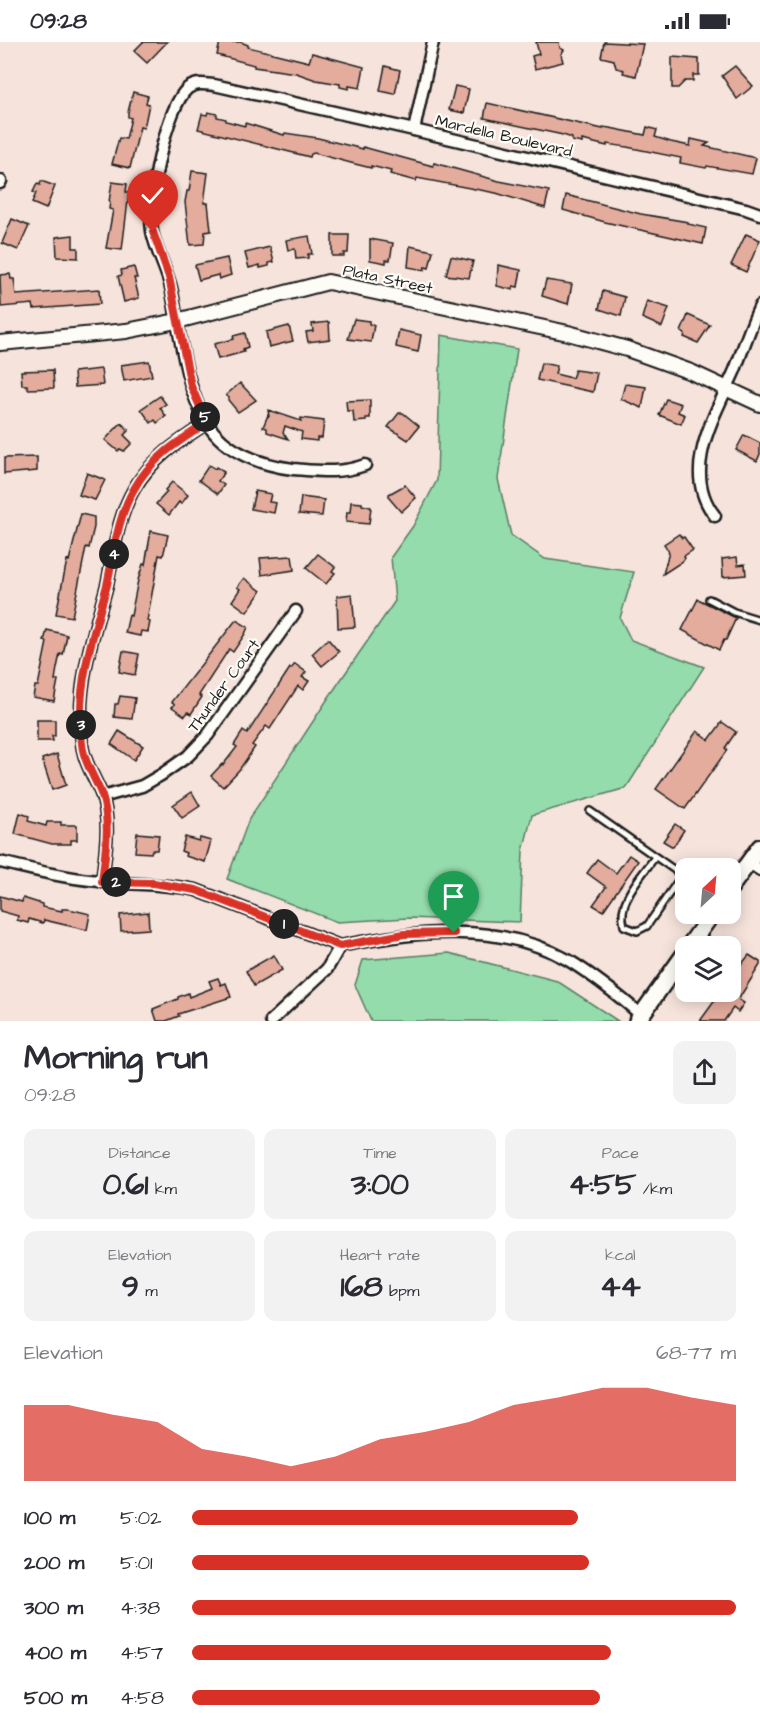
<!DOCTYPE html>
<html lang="en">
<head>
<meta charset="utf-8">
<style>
  body { margin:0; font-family:"Architects Daughter",sans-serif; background:#f2f2f3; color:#2b2b33; height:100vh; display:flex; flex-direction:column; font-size:22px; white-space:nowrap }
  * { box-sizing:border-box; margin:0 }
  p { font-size:20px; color:#7c7c81 }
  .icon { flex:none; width:33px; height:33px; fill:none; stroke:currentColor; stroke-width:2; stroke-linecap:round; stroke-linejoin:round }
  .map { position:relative; height:979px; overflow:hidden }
  .details { display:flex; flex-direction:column; background:#fff; flex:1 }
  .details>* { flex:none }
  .needle { width:39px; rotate:26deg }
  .buttons { position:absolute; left:675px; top:816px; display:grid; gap:12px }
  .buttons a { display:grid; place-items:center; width:66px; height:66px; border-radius:12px; background:#fff; box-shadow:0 3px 15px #0003; font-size:30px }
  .pin { position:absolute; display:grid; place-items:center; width:51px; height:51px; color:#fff; margin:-62px -26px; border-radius:50% 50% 50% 0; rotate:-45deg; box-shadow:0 0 6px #0007 }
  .pin .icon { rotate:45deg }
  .km { position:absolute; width:30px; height:30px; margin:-15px; border-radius:50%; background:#222; color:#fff; font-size:16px; line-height:30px; text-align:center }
  .round { display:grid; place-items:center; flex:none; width:63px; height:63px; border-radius:12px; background:#f2f2f3 }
  .overview { display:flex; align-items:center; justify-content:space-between; height:102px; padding:0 24px }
  h1 { font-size:33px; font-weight:700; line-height:45px }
  .figures { display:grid; grid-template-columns:repeat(3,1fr); gap:9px; height:102px; padding:6px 24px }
  .figures div { display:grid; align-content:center; border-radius:12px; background:#f2f2f3; text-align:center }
  .figures b { font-size:30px; font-weight:700 }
  .figures small { font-size:16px; font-weight:400 }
  .figures p { font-size:16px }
  .chart { height:168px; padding:12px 24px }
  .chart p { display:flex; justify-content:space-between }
  .chart svg { width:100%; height:108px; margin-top:6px; fill:#d93025; opacity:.7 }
  ul { padding:0 24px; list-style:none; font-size:20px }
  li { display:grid; grid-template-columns:96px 72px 1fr; align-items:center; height:45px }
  li i { height:15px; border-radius:8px; background:#d93025 }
  .status { display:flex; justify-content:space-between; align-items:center; height:42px; padding:0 30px; background:#fff; direction:ltr }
  .status svg { height:16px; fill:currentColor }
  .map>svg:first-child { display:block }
  .green { fill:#94dcac; stroke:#587c64; stroke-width:1.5 }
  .building { fill:#e4ac9d; stroke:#1c1c1c; stroke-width:1.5 }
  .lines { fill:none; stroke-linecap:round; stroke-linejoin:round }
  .service-casing { stroke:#1c1c1c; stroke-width:10 }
  .minor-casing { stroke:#1c1c1c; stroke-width:15 }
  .tertiary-casing { stroke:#1c1c1c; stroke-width:18 }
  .secondary-casing { stroke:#1c1c1c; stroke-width:20 }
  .service { stroke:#fdfcf7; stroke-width:5 }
  .minor { stroke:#fdfcf7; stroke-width:10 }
  .tertiary { stroke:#fdfcf7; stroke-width:14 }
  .secondary { stroke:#fdfcf7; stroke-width:15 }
  .route-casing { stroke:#fff; stroke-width:12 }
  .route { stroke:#d93025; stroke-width:8 }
  .labels { text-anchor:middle; stroke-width:4.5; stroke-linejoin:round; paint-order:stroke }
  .street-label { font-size:16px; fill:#1c1c1c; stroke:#fdfcf7 }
</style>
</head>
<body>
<div class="status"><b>09:28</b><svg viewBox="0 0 49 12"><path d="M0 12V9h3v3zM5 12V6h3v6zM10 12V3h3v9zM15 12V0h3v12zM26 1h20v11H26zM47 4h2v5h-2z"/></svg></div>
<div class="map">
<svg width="760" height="979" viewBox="0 0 760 979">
  <rect width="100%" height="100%" fill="#f6e4dc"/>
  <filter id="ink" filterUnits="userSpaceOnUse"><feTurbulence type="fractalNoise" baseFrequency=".0167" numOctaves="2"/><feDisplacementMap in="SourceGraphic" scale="12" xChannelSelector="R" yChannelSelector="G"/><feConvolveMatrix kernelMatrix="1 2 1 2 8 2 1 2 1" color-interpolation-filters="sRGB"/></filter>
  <g filter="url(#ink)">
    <!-- green -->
    <g class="green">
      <polygon points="441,293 517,307 498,437 511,493 545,517 634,530 620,576 631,598 704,625 626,746 532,773 523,809 520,880 408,876 337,880 227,837 249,777 329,655 395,559 391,515 413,484 437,438"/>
      <polygon points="449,911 557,939 618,979 371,979 355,943 363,918"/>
    </g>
    <!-- building -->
    <g class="building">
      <polygon points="143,0 167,0 147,21 134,9"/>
      <polygon points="220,0 241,0 248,3 248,5 309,20 312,11 364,25 360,46 349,44 349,47 340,45 340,42 316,38 296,31 254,25 254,23 217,13"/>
      <polygon points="536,0 559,0 560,6 564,8 561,12 563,20 535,27 532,14 539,12"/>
      <polygon points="604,0 643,2 636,34 623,31 624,28 616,26 614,18 601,15"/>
      <polygon points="672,15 699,17 699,33 693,33 693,39 685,39 678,46 672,46"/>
      <polygon points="385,24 400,28 395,52 380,49"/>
      <polygon points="735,24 753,44 737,57 722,34"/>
      <polygon points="455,44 469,47 464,71 449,68"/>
      <polygon points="133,50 148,54 146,61 149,62 144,86 140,85 130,126 112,122 119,96 126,97 131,76 128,75 128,70"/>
      <polygon points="487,61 603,87 603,85 610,86 645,93 647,85 657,88 655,95 671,100 690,104 691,97 709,101 704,104 756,116 752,132 707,124 706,126 680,121 681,116 627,105 607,102 607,104 582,98 582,101 572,99 572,96 563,93 484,76"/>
      <polygon points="208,70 217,72 217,75 226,77 226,79 245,84 245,81 284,93 285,91 318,96 363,107 363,105 433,124 434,121 499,139 549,149 545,166 496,151 417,136 416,139 390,132 391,129 371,124 371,126 351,121 314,111 311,112 310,115 198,87 202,72 207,73"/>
      <polygon points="192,129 208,131 204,161 208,161 211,189 205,190 204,202 190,203 185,160 187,149 189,149"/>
      <polygon points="41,139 55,144 46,167 32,161 36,151 33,150 37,142 40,143"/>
      <polygon points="112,140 127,142 126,150 129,150 122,208 106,206 113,168 109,167 110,160 109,160"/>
      <polygon points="566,153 641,172 688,180 688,182 706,186 703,202 605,180 563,168"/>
      <polygon points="12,177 29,184 18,208 2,201"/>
      <polygon points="746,192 760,198 746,230 731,223"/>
      <polygon points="73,193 73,206 78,206 78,216 57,215 56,195"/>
      <polygon points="332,193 349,193 348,211 344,211 344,214 332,214"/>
      <polygon points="309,194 312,212 308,212 308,216 296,217 295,207 288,208 286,198"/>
      <polygon points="370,197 393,201 390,218 386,218 386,221 370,218"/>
      <polygon points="410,204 433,209 429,226 425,225 424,228 408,225"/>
      <polygon points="270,205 274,220 269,221 269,224 260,226 260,223 249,226 245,211"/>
      <polygon points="451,214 473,219 469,236 446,233"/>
      <polygon points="227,216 231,233 219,237 218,233 199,238 195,223"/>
      <polygon points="498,223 521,228 518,245 513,244 513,248 497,244"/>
      <polygon points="134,225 137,236 134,236 139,256 124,260 118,234 122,233 121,228"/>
      <polygon points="10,232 11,237 14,237 16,253 99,247 100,262 34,267 33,262 1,265 0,233"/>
      <polygon points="546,238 572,242 568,262 542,254"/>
      <polygon points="603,249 625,255 621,274 599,267"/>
      <polygon points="647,259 669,266 662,285 642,276"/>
      <polygon points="688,273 710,283 698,301 684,295 685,292 681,290"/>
      <polygon points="354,277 369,279 369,282 374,283 371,300 348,297"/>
      <polygon points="329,280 330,297 308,300 306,290 313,289 312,282"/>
      <polygon points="289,284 293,299 269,305 266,290"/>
      <polygon points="399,288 421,293 418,310 396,305"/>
      <polygon points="245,291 248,305 243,307 244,310 218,317 214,302 234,297 233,294"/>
      <polygon points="149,319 152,334 124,339 121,323"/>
      <polygon points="541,321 557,324 555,332 572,336 575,328 597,331 593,350 537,338"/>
      <polygon points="101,327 103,343 75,345 74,330"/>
      <polygon points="53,328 54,346 28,347 27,343 22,343 21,329"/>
      <polygon points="240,341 256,358 238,370 228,358 229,356 226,353"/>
      <polygon points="625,342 646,345 642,366 621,357"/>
      <polygon points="160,354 166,362 160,366 166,374 157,381 155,378 151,381 141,367"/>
      <polygon points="666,357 681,362 678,370 685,373 681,382 659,373"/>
      <polygon points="370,358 370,376 366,376 366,379 354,380 353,369 347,369 346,359"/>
      <polygon points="268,368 301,379 301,376 324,379 322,396 317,396 317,399 301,397 302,390 285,384 283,391 288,397 267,390 267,386 263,385 268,373 269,375"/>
      <polygon points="399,371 403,371 419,384 408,398 388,385"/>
      <polygon points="121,381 129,388 124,393 132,401 124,409 120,407 118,409 105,398"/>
      <polygon points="744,393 760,401 760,412 757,419 736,408"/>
      <polygon points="37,415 37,429 4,432 4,416"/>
      <polygon points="209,423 215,427 216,425 224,430 218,439 224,443 218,452 199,438"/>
      <polygon points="87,431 105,438 95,458 79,453"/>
      <polygon points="172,440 188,453 181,462 179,460 169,473 156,462 167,450 165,448"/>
      <polygon points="405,443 416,456 401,470 389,456 389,452"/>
      <polygon points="255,449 271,452 269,460 276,461 274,471 251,467"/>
      <polygon points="301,455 324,458 322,474 299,472"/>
      <polygon points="351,460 362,461 362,463 371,465 369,482 346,480 347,470 350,470"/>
      <polygon points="81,472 94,475 94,485 89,506 86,505 72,575 56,572 67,518 69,519"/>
      <polygon points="151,489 168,493 163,514 159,513 147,579 150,580 148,590 141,589 140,594 125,591 129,573 131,574 138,538 143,522 145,523"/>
      <polygon points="679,492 682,496 684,495 693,508 684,514 685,516 683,519 663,532 669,510 664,502"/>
      <polygon points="318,512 335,525 332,529 335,531 326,542 306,526"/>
      <polygon points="292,514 294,528 262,533 260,516"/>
      <polygon points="737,515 738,523 745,522 746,533 723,535 722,517"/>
      <polygon points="244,536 261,549 247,570 232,559 240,547 237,545"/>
      <polygon points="352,552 355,585 338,586 337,554"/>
      <polygon points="698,557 736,576 726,598 724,598 719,608 682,588"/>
      <polygon points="236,578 248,585 245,592 233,610 229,607 199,653 202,655 191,672 188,670 185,674 172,665 175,662 172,660"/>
      <polygon points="47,588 67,593 63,613 60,612 57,626 55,638 58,638 54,659 33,655 35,644 38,644 47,600 44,599"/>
      <polygon points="328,597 339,610 322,624 312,612"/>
      <polygon points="123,609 139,612 135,633 119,630"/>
      <polygon points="295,622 306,630 302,635 309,639 303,648 298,644 270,687 266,684 252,703 255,705 239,728 223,745 211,734 222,722 223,723 237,705 234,703 243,689 247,692 290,626 291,627"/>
      <polygon points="120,654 135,656 132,677 114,675 115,662 118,662"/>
      <polygon points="37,678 55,678 55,694 52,694 53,699 37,699"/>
      <polygon points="722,680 736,690 725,706 727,708 685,767 656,747 697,689 709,698"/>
      <polygon points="119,689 143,704 134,718 111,702"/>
      <polygon points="57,712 66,743 52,748 42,717"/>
      <polygon points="192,750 200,764 182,776 173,763"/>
      <polygon points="20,771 29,774 28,779 46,784 47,780 61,780 61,783 77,783 77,798 71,798 71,802 52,802 15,792"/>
      <polygon points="675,782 684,788 673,805 663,799"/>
      <polygon points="137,791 159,793 157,808 152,808 151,811 135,810"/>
      <polygon points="185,795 199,799 200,796 211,799 205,820 185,814 186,811 181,809"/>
      <polygon points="629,813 638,819 603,869 593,863 606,845 587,831 597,817 616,831"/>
      <polygon points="0,854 22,860 23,856 42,862 42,865 62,869 62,867 69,867 90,872 87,888 44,878 43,881 29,877 28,881 17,878 18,874 0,869"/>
      <polygon points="148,870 149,887 121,889 120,873"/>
      <polygon points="274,913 282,928 254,944 246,929"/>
      <polygon points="749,913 760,920 760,923 741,953 739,958 744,961 738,970 733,966 724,979 700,979 721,950 730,950 730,933 738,921 741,923"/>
      <polygon points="218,936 221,943 226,941 231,955 178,972 179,974 166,979 157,979 153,967 178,957 178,955 188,951 189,955 212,946 209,939"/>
    </g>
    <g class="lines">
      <defs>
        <g id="service">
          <polyline points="709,557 734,570 760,578"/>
          <polyline points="590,769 686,836"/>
          <path d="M 655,815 C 641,835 617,858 624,884 L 637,889 L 647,884 L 682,833"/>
        </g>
        <g id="minor">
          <polyline points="414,88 433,0"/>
          <polyline points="0,141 1,139"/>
          <path d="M 365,423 C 340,432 319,429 293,427 C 261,423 225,410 207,381 C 185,345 180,291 172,250 C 168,229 156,210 152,189 C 147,160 166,65 188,46 C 197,40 205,42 214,43 L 414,88 L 746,167 L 760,172"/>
          <path d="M 715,474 C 679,429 716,372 735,328 C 743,307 750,285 760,264"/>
          <polyline points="102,755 142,744 161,733 188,714 208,693 296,569"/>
          <path d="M 0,820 C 33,828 65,836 100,839 C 132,843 164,841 196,848 L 340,904"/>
          <polyline points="748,820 760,828"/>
          <path d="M 102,840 C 105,812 111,781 102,754 C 97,740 88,727 84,712 C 81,703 81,691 81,681 C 79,633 95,588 107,543 C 114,511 117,476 134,447 C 151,417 179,399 207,381"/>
          <path d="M 271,979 L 327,927 L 340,904 C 414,889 499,879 568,918 C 594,934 618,953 641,973"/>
        </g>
        <polyline id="tertiary" points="0,301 126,289 177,279 328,240 568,291 627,307 691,330 760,362"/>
        <g id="secondary">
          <polyline points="730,846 760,805"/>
          <polyline points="689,904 712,872"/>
          <polyline points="637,979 686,910"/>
        </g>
      </defs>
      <!-- service casing -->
      <use href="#service" class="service-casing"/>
      <!-- minor casing -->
      <use href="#minor" class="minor-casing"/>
      <!-- tertiary casing -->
      <use href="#tertiary" class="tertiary-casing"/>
      <!-- secondary casing -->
      <use href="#secondary" class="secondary-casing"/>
      <!-- service -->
      <use href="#service" class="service"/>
      <!-- minor -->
      <use href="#minor" class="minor"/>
      <!-- tertiary -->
      <use href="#tertiary" class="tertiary"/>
      <!-- secondary -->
      <use href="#secondary" class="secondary"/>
    </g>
  </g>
  <g class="lines" filter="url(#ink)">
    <defs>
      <path id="route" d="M 153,190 L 169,235 L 191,344 L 207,381 C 179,399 150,417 134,447 C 117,476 114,511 107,543 C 95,588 79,633 81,681 C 81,691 81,703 84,712 C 88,727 97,740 102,754 C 111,781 105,812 102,840 L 153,841 L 196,848 L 340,904 L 404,892 L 454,891"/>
    </defs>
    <!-- route casing -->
    <use href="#route" class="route-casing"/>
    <!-- route -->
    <use href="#route" class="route"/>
  </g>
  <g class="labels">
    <!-- street labels -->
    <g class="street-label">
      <text transform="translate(504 93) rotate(13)" y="6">Mardella Boulevard</text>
      <text transform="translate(388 236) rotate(12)" y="6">Plata Street</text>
      <text transform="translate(223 643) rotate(-54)" y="6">Thunder Court</text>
    </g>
  </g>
</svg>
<div class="buttons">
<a><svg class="needle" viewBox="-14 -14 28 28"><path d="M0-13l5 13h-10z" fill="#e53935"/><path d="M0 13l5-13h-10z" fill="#7c7c81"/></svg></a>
<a><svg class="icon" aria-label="layers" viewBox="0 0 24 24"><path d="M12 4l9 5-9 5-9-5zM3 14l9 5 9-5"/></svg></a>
</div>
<div class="pin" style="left:454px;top:891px;background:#1e9e55"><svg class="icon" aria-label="arrive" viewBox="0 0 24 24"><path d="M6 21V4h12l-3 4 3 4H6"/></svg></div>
<div class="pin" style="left:153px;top:190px;background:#d93025"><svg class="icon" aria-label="check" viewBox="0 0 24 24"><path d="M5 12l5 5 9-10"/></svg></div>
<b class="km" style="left:284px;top:882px">1</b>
<b class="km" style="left:116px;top:840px">2</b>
<b class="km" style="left:81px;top:683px">3</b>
<b class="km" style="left:114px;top:512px">4</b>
<b class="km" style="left:205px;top:375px">5</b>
</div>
<section class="details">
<div class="overview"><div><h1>Morning run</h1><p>09:28</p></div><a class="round"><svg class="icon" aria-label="share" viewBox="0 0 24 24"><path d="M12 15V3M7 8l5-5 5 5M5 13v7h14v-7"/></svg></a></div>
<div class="figures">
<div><p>Distance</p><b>0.61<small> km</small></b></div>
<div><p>Time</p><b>3:00</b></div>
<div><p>Pace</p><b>4:55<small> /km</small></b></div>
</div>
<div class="figures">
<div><p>Elevation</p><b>9<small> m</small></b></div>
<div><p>Heart rate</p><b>168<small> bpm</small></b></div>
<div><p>kcal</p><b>44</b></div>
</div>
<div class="chart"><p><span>Elevation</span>68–77 m</p>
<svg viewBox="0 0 160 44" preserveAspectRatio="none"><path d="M0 44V13L10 13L20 17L30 20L40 31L50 34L60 38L70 34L80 27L90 24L100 20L110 13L120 10L130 6L140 6L150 10L160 13V44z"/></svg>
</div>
<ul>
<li><b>100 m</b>5:02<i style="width:71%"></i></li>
<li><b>200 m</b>5:01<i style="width:73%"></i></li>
<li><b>300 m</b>4:38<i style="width:100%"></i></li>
<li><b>400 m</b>4:57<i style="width:77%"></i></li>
<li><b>500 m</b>4:58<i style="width:75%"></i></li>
</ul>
</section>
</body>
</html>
